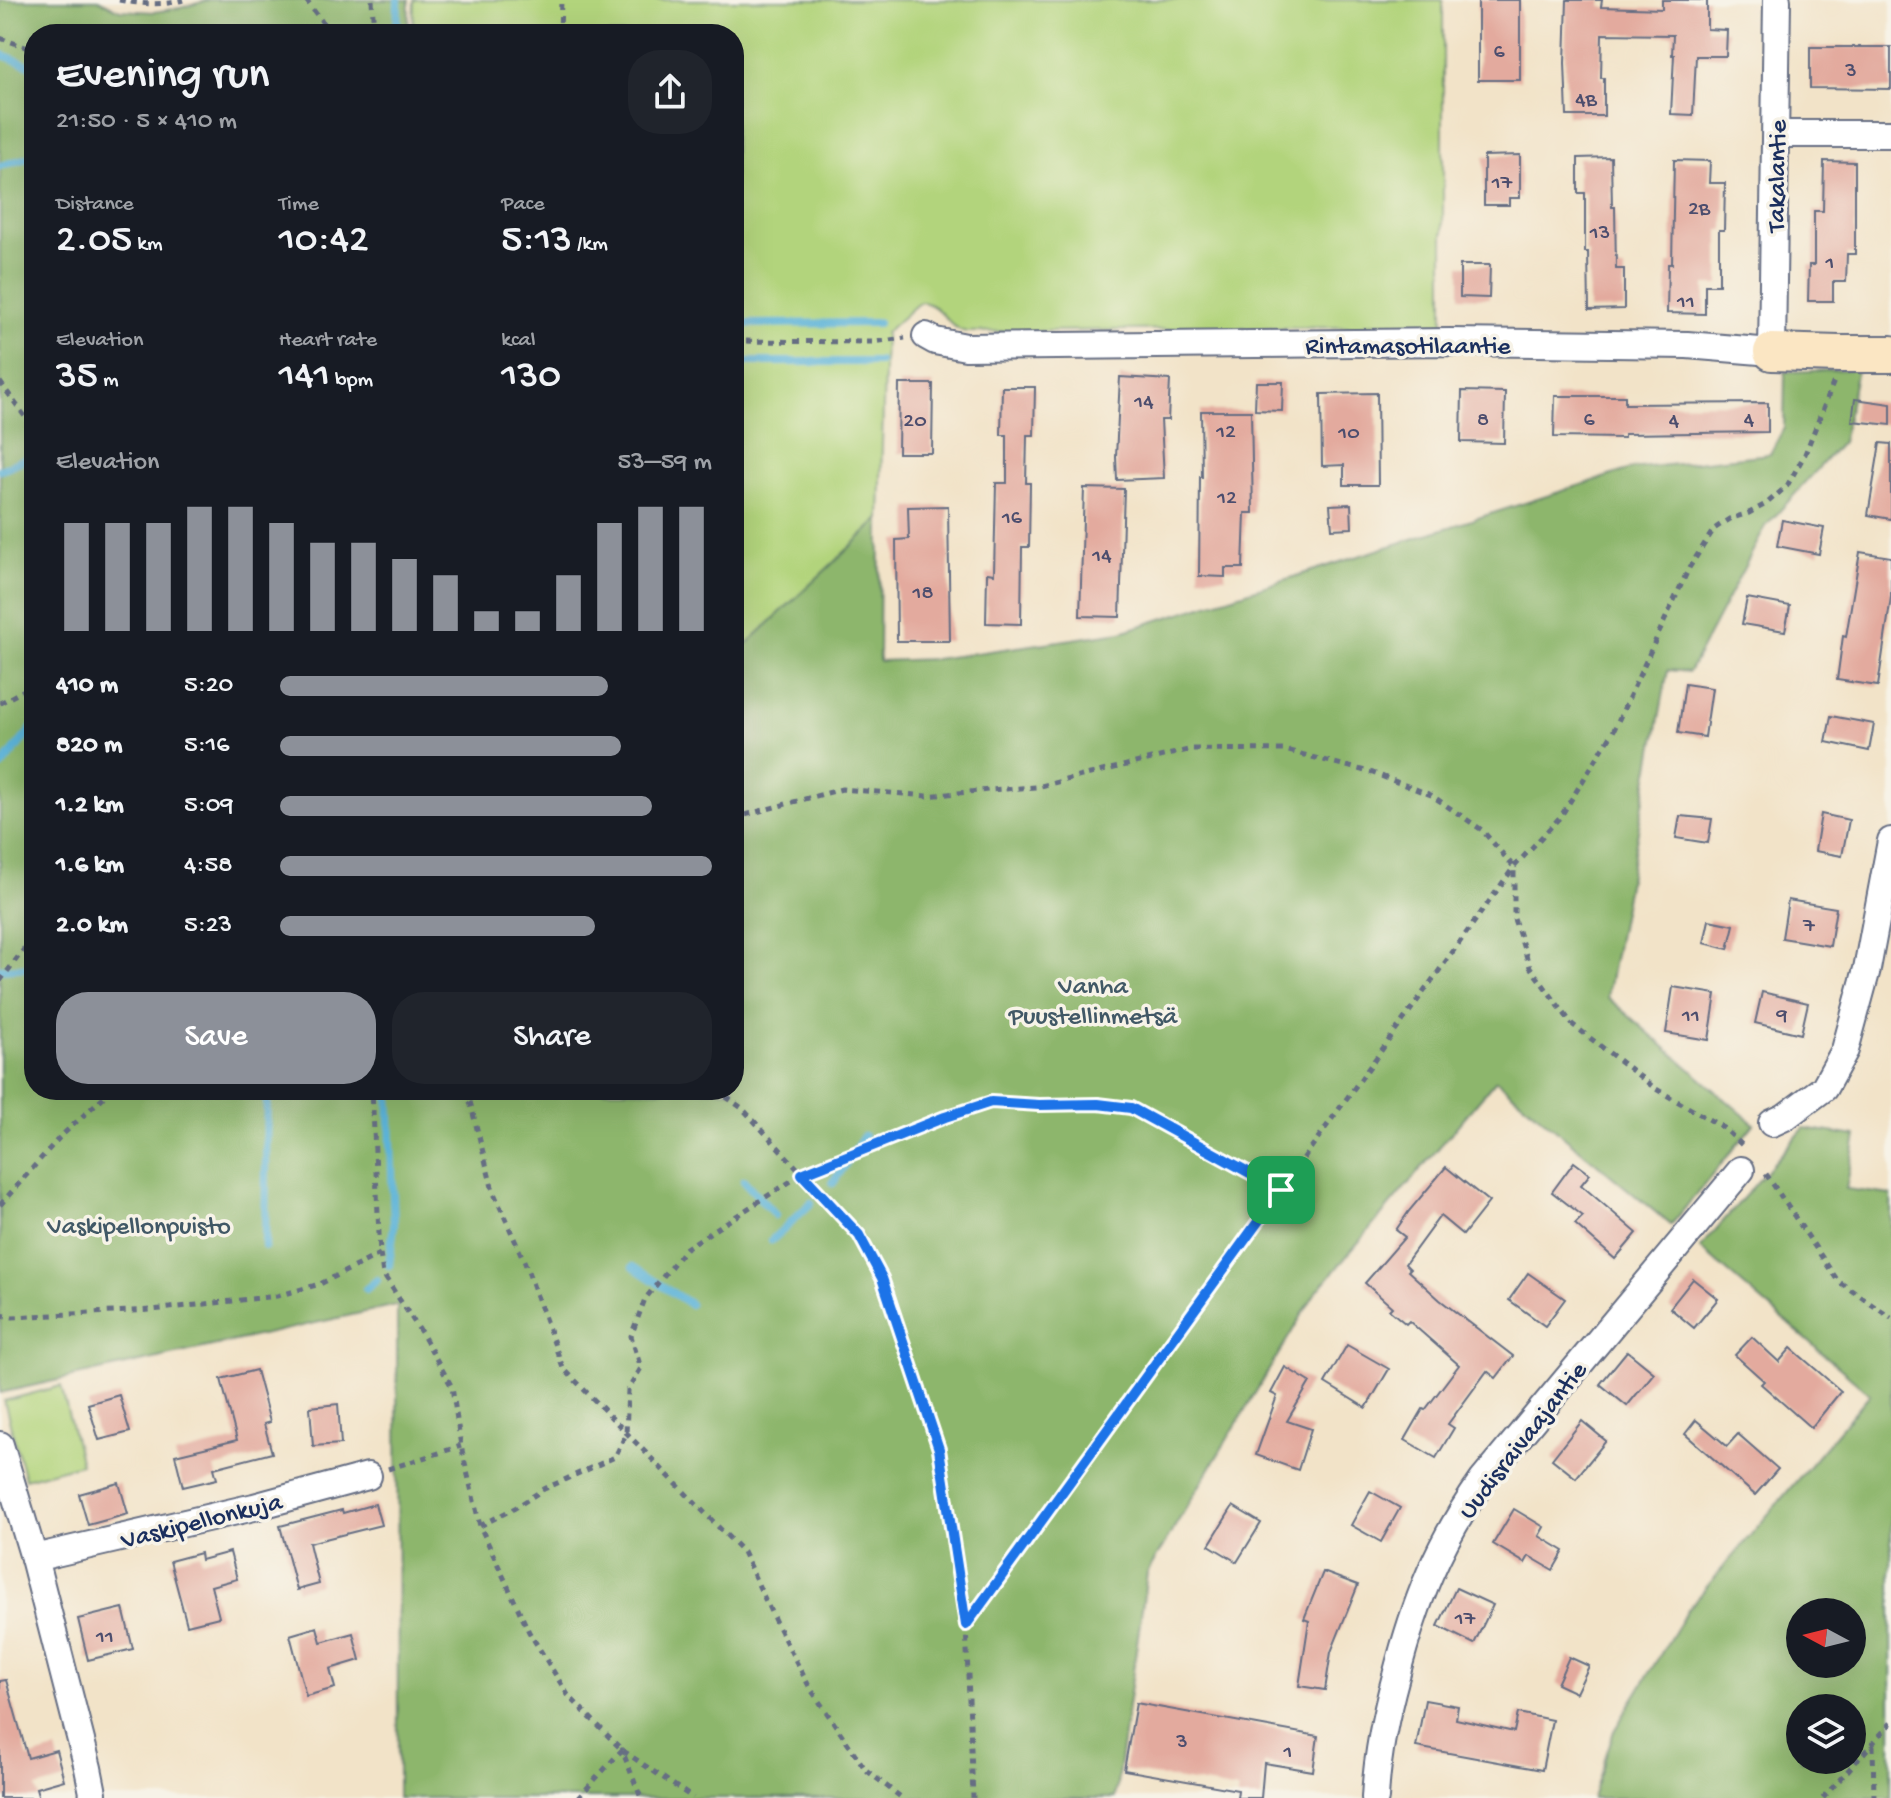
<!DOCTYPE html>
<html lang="en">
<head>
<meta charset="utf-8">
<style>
  body { margin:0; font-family:"Gochi Hand",sans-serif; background:#20242c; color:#f1f3f6; height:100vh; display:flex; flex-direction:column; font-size:30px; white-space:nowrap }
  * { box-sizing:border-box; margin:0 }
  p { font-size:26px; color:#9ea1a6 }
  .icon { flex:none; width:44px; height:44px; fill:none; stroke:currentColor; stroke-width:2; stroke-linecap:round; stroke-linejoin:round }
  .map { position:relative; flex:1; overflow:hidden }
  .drawer { position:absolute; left:24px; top:24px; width:720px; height:1076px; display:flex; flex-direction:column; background:#171b24; border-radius:32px; box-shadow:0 8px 32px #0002 }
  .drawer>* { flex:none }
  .needle { width:52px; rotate:277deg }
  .fabs { position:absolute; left:1786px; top:1598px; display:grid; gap:16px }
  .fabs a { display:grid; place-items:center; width:80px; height:80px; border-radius:50%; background:#171b24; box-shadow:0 8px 32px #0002; font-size:40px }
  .pin { position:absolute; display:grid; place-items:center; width:68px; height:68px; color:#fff; margin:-34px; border-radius:16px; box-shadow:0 4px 12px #0006 }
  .round { display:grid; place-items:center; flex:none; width:84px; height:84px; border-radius:32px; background:#20242c }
  .head { display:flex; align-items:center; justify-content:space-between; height:136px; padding:0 32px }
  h1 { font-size:44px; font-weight:600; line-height:60px }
  .stats { display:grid; grid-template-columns:repeat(3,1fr); gap:12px; height:136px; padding:8px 32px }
  .stats div { display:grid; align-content:center }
  .stats b { font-size:40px; font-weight:600 }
  .stats small { font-size:22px; font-weight:400 }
  .stats p { font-size:22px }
  .chart { height:224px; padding:16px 32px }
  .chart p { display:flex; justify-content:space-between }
  .chart svg { width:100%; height:144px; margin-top:8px; stroke:#8c9099; stroke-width:6 }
  .primary-button { display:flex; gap:16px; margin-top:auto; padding:16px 32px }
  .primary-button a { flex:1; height:92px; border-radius:32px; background:#8c9099; color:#fff; font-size:32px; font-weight:600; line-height:92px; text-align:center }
  .primary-button a+a { background:#20242c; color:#f1f3f6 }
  ul { padding:0 32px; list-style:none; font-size:26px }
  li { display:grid; grid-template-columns:128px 96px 1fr; align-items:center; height:60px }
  li i { height:20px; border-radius:10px; background:#8c9099 }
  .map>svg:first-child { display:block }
  .green { fill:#b2d47c; stroke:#66826d; stroke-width:2 }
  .forest { fill:#8db66c; stroke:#547265; stroke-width:2; fill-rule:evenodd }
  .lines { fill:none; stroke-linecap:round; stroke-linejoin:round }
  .stream { stroke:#5bb3d8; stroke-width:8 }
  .building { fill:#e3aa9e }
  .street-casing { stroke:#666e83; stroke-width:30 }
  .secondary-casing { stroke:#666e83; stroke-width:40 }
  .path { stroke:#666e83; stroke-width:5; stroke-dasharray:6 6; stroke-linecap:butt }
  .street { stroke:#fff; stroke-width:26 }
  .secondary { stroke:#fbe6c3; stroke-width:36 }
  .route-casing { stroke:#fff; stroke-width:16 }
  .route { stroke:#1a73e8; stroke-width:10 }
  .labels { text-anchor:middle; stroke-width:7; stroke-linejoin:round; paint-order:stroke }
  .number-label { font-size:22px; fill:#4d4e6e }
  .street-label { font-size:26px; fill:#1b2f5e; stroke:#f7f3e8 }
  .park-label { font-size:26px; fill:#415866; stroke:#f7f3e8 }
</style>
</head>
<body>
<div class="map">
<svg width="1891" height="1798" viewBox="0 0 1891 1798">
  <rect width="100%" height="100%" fill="#f7f3e8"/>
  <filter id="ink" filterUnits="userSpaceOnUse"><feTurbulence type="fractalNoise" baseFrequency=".0125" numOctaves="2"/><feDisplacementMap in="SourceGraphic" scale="16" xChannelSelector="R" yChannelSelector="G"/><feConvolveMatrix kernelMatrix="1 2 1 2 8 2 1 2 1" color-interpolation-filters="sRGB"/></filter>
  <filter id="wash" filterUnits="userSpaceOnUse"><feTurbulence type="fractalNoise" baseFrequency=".006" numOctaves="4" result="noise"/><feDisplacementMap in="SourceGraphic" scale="32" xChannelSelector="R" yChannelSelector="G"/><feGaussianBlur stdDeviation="1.8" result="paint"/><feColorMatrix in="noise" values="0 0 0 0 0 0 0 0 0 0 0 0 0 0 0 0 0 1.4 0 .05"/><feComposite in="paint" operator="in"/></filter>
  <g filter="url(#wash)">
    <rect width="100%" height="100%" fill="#f2e3c8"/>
    <!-- green -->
    <g class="green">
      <path d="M 414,0 L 1443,0 L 1443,326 L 966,332 C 947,328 942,304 921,302 L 916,305 L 885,333 L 880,519 L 734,656 L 734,34 L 413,34 Z"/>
      <polygon points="61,1386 81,1464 25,1479 4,1401"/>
    </g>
    <!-- forest -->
    <g class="forest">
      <polygon points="0,0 98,0 120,10 154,12 180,8 209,0 409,0 408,34 34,34 34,1090 734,1090 734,656 880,519 879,661 935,659 1121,632 1631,469 1770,454 1784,428 1785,372 1857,369 1842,442 1766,526 1689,672 1668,670 1607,997 1754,1124 1671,1225 1496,1080 1314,1295 1147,1573 1115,1798 398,1798 397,1305 0,1393"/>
      <path d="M 1804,1128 L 1856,1136 L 1846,1189 L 1891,1195 L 1891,1798 L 1592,1798 L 1614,1731 L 1688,1609 L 1870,1394 L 1700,1248 ZM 1852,1612 L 1852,1664 L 1800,1664 L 1800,1612 ZM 1852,1708 L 1852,1760 L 1800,1760 L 1800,1708 Z"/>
    </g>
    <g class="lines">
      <!-- stream -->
      <g class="stream">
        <polyline points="397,34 398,0"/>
        <polyline points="0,54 34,67"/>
        <polyline points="0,166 34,156"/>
        <polyline points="734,324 878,323"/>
        <polyline points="734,362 879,362"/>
        <polyline points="0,470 34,455"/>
        <polyline points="0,768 34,726"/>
        <polyline points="0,969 34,967"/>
        <polyline points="389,1090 394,1225 389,1265"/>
        <polyline points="744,1181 775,1215"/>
        <polyline points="833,1183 864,1136"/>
        <polyline points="772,1240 811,1203"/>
        <polyline points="265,1246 267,1090"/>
        <polyline points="633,1267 690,1304"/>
        <polyline points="366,1289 377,1280"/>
      </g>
    </g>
    <g id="blocks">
      <!-- building -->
      <g class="building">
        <rect x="1478" y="0" width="42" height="80"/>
        <polygon points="1567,0 1602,0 1601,7 1662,9 1662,0 1707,0 1707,29 1727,30 1726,56 1696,56 1693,115 1671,114 1674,55 1672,55 1673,35 1602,34 1601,78 1604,78 1604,116 1567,116 1565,63"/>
        <polygon points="1810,47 1891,47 1891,89 1810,88"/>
        <polygon points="1520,155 1520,198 1509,198 1509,205 1484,205 1484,156"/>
        <polygon points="1611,157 1612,207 1615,207 1616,269 1624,269 1624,309 1589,310 1588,252 1585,252 1585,193 1578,193 1578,158"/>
        <polygon points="1674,160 1710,161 1709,183 1725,183 1724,230 1719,230 1719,285 1705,285 1705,314 1667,313 1668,264 1672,264"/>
        <polygon points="1824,161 1855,162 1855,254 1847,254 1846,282 1833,282 1833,301 1808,301 1809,265 1814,265 1814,211 1823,211"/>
        <polygon points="1460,265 1490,265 1489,298 1460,297"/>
        <polygon points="1120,377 1170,380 1168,420 1161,420 1164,478 1117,480 1116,457"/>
        <polygon points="1256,382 1283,382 1282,411 1255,410"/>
        <polygon points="899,384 933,384 932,453 898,453"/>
        <polygon points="1002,387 1035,387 1034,435 1027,435 1026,483 1030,483 1029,547 1022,547 1021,624 986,623 987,573 994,574 996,483 1007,483 1007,435 1001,435"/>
        <polygon points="1462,391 1505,392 1504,443 1461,442"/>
        <polygon points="1377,393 1378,485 1344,485 1344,465 1322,466 1321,394"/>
        <polygon points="1555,396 1625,396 1625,404 1768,403 1768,432 1624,434 1624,438 1554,437"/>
        <polygon points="1855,399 1891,404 1891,425 1852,421"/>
        <polygon points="1201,411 1251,411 1253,513 1245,513 1243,568 1225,568 1225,577 1199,576 1200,477 1202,477"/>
        <polygon points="1880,443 1891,444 1891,519 1868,515"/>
        <polygon points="1084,488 1124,489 1120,617 1080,616"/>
        <polygon points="1351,504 1352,528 1332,529 1330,505"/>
        <polygon points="948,506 950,641 897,641 896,540 909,539 908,507"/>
        <polygon points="1782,520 1824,528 1819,554 1777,546"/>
        <polygon points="1860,552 1891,557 1891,597 1878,686 1837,680 1843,636 1846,637"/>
        <polygon points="1747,598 1790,606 1785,631 1742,624"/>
        <polygon points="1685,684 1712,688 1705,737 1678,733"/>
        <polygon points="1831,716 1874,724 1869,751 1826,742"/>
        <polygon points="1821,814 1849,820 1842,856 1815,851"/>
        <polygon points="1680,816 1712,819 1708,843 1676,838"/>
        <polygon points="1788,900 1836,908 1830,946 1782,938"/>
        <polygon points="1709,920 1734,925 1728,949 1704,943"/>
        <polygon points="1673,987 1716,994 1709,1040 1666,1033"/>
        <polygon points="1762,992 1808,1003 1801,1034 1755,1023"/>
        <polygon points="1574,1162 1590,1174 1581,1185 1637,1233 1615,1259 1575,1224 1583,1216 1552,1192"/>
        <polygon points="1446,1167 1489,1202 1463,1235 1440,1216 1405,1264 1410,1269 1408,1271 1440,1300 1513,1356 1496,1378 1487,1371 1448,1424 1454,1428 1436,1458 1405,1440 1423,1409 1425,1410 1459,1365 1409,1321 1406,1324 1389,1310 1392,1307 1365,1283 1405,1237 1396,1230 1409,1211"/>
        <polygon points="1528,1273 1565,1299 1545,1326 1509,1300"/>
        <polygon points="1693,1279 1718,1299 1694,1328 1670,1308"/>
        <polygon points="1752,1337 1779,1362 1791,1348 1841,1391 1811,1428 1761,1384 1764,1381 1735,1355"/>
        <polygon points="1347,1345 1389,1369 1366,1408 1325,1383"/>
        <polygon points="1627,1351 1654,1373 1627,1406 1600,1384"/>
        <polygon points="1285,1367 1310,1382 1287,1421 1311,1429 1298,1470 1256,1455 1277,1396 1271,1393"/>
        <polygon points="256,1370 270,1422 264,1424 272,1453 214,1468 217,1479 183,1487 175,1455 237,1440 221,1379"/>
        <polygon points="119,1395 130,1432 99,1440 88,1404"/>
        <polygon points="338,1404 341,1444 313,1446 310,1407"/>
        <polygon points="1696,1420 1727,1446 1738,1434 1778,1469 1755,1495 1685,1434"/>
        <polygon points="1582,1421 1606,1441 1576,1478 1552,1459"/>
        <polygon points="119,1483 128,1514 88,1525 79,1494"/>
        <polygon points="1370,1491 1400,1508 1381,1542 1351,1525"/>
        <polygon points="375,1504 381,1525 309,1543 319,1584 297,1590 280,1526 342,1510 343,1513"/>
        <polygon points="1233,1506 1261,1523 1237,1562 1209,1545"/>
        <polygon points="1514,1509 1544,1527 1539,1536 1564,1551 1553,1570 1529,1556 1525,1563 1493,1544"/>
        <polygon points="230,1552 237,1579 211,1586 219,1617 187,1625 170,1561 200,1553 201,1560"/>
        <polygon points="1323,1572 1358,1585 1331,1652 1325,1690 1299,1686 1309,1621 1304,1619"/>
        <polygon points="1456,1588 1493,1605 1474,1644 1438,1626"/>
        <polygon points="123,1608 133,1649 88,1660 78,1619"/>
        <polygon points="317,1627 321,1642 353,1633 360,1660 330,1669 335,1688 306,1696 290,1635"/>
        <polygon points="1569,1657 1589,1666 1576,1693 1557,1684"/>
        <polygon points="6,1680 28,1758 56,1750 64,1780 36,1788 39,1798 0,1798 0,1681"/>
        <polygon points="1425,1700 1458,1706 1456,1719 1514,1732 1518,1713 1552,1720 1542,1770 1416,1747"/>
        <polygon points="1136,1703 1318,1736 1313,1771 1264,1763 1261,1798 1237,1798 1238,1790 1124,1770"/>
      </g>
    </g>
  </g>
  <g filter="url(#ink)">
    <use href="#blocks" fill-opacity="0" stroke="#666e83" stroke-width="2"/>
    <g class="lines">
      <defs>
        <g id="street">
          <polyline points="1776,134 1891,134"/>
          <polyline points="926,336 935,341 966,347 1450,342 1687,345 1772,352 1777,0"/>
          <polyline points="1772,1123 1785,1117 1824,1088 1845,1050 1867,969 1891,841"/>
          <polyline points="0,1445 34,1558 88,1768 93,1793 92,1798"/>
          <polyline points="34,1558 254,1507 368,1476"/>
          <path d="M 1375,1798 C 1377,1757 1385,1716 1396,1676 C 1415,1602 1438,1543 1483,1480 L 1741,1170"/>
        </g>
        <polyline id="secondary" points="1772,352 1839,354 1891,354"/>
      </defs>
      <!-- street casing -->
      <use href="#street" class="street-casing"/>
      <!-- secondary casing -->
      <use href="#secondary" class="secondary-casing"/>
      <!-- path -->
      <g class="path">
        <path d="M 119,0 C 139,4 163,6 183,0"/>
        <polyline points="306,0 331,34"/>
        <polyline points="372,0 374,34"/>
        <polyline points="560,34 561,0"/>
        <polyline points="0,38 34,50"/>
        <polyline points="734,341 873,342 905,338"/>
        <polyline points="0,382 34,429"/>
        <polyline points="0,703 28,688 34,670"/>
        <polyline points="734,818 842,789 927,796 989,790 1037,787 1192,749 1285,750 1373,773 1431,795 1482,830 1514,867 1514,919 1530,967 1572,1024 1656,1089 1724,1128 1742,1145"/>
        <polyline points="0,981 34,936"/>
        <polyline points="467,1090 493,1191 525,1263 563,1368 743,1552 777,1625 810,1688 866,1770 902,1798"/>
        <polyline points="716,1090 742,1108 859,1235 882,1278 939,1449 966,1625 973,1798"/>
        <polyline points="1766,1174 1838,1281 1891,1318"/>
        <polyline points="0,1205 59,1138 111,1090"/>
        <polyline points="380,1254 383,1274 424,1337 452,1387 461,1446 480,1526 529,1632 568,1695 622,1750 693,1798"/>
        <polyline points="0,1315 12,1317 152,1310 277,1296 320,1284 380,1254 372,1090"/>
        <polyline points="388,1469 461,1446"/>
        <polyline points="480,1526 515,1508 544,1489 615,1457 626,1434 628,1390 641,1368 631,1336 645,1299 686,1248 802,1174 945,1117 991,1102 1039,1105 1098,1104 1131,1108 1281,1190"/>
        <polyline points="966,1625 1514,867 1561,816 1613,732 1689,568 1714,529 1729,519 1749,513 1766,504 1787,486 1805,454 1834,381"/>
        <polyline points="1873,1745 1874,1798"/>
        <polyline points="578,1798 622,1750 641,1798"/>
        <polyline points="1823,1798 1891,1723"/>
      </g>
      <!-- street -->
      <use href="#street" class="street"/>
      <!-- secondary -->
      <use href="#secondary" class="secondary"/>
    </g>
  </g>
  <g class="lines" filter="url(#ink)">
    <defs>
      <polygon id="route" points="991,1102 1039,1105 1098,1104 1131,1108 1281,1190 966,1625 939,1449 882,1278 859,1235 802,1174 945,1117"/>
    </defs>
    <!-- route casing -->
    <use href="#route" class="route-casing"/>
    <!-- route -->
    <use href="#route" class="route"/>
  </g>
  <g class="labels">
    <!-- number labels -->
    <g class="number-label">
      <text x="1499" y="57">6</text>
      <text x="1851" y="76">3</text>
      <text x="1586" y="105">4B</text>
      <text x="1502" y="188">17</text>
      <text x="1699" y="214">2B</text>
      <text x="1600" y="238">13</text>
      <text x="1830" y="268">1</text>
      <text x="1686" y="307">11</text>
      <text x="1144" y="407">14</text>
      <text x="1483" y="425">8</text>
      <text x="1589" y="425">6</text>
      <text x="1749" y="425">4</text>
      <text x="915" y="426">20</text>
      <text x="1674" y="426">4</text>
      <text x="1226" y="437">12</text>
      <text x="1349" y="438">10</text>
      <text x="1227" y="503">12</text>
      <text x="1012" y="523">16</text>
      <text x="1102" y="561">14</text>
      <text x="923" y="598">18</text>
      <text x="1809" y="931">7</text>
      <text x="1691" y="1021">11</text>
      <text x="1782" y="1021">9</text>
      <text x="1465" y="1624">17</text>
      <text x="105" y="1642">11</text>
      <text x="1182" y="1747">3</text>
      <text x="1288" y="1757">1</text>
    </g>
    <!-- street labels -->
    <g class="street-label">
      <text transform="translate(1775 176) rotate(-89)" y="9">Takalantie</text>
      <text x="1408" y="353">Rintamasotilaantie</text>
      <text transform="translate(1521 1439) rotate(-52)" y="9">Uudisraivaajantie</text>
      <text transform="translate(201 1519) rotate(-14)" y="9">Vaskipellonkuja</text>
    </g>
    <!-- park labels -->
    <g class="park-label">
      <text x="1093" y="993">Vanha<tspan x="1093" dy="30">Puustellinmetsä</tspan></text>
      <text x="139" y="1233">Vaskipellonpuisto</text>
    </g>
  </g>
</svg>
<div class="fabs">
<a><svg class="needle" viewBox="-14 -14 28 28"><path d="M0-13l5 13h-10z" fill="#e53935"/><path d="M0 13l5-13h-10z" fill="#9ea1a6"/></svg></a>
<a><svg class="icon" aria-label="layers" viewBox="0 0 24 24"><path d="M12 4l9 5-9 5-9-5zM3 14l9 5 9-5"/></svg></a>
</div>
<div class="pin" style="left:1281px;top:1190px;background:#1e9e55"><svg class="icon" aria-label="arrive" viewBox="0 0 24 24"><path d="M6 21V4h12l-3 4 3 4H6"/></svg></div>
<section class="drawer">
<div class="head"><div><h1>Evening run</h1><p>21:50 · 5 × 410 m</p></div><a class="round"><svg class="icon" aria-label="share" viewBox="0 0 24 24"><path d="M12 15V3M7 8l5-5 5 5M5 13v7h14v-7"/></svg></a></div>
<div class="stats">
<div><p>Distance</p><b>2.05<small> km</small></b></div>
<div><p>Time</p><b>10:42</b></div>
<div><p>Pace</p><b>5:13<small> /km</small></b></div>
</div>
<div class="stats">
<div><p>Elevation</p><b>35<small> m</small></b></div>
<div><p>Heart rate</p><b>141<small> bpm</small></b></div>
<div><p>kcal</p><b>130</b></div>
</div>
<div class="chart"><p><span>Elevation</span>53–59 m</p>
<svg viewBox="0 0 160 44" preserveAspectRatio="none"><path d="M5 44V11M15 44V11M25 44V11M35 44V6M45 44V6M55 44V11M65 44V17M75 44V17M85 44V22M95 44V27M105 44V38M115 44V38M125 44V27M135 44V11M145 44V6M155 44V6"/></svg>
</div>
<ul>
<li><b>410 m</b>5:20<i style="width:76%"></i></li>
<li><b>820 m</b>5:16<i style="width:79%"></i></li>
<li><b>1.2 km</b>5:09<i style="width:86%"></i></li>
<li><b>1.6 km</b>4:58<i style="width:100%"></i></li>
<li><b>2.0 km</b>5:23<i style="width:73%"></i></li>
</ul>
<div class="primary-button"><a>Save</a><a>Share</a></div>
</section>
</div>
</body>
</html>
